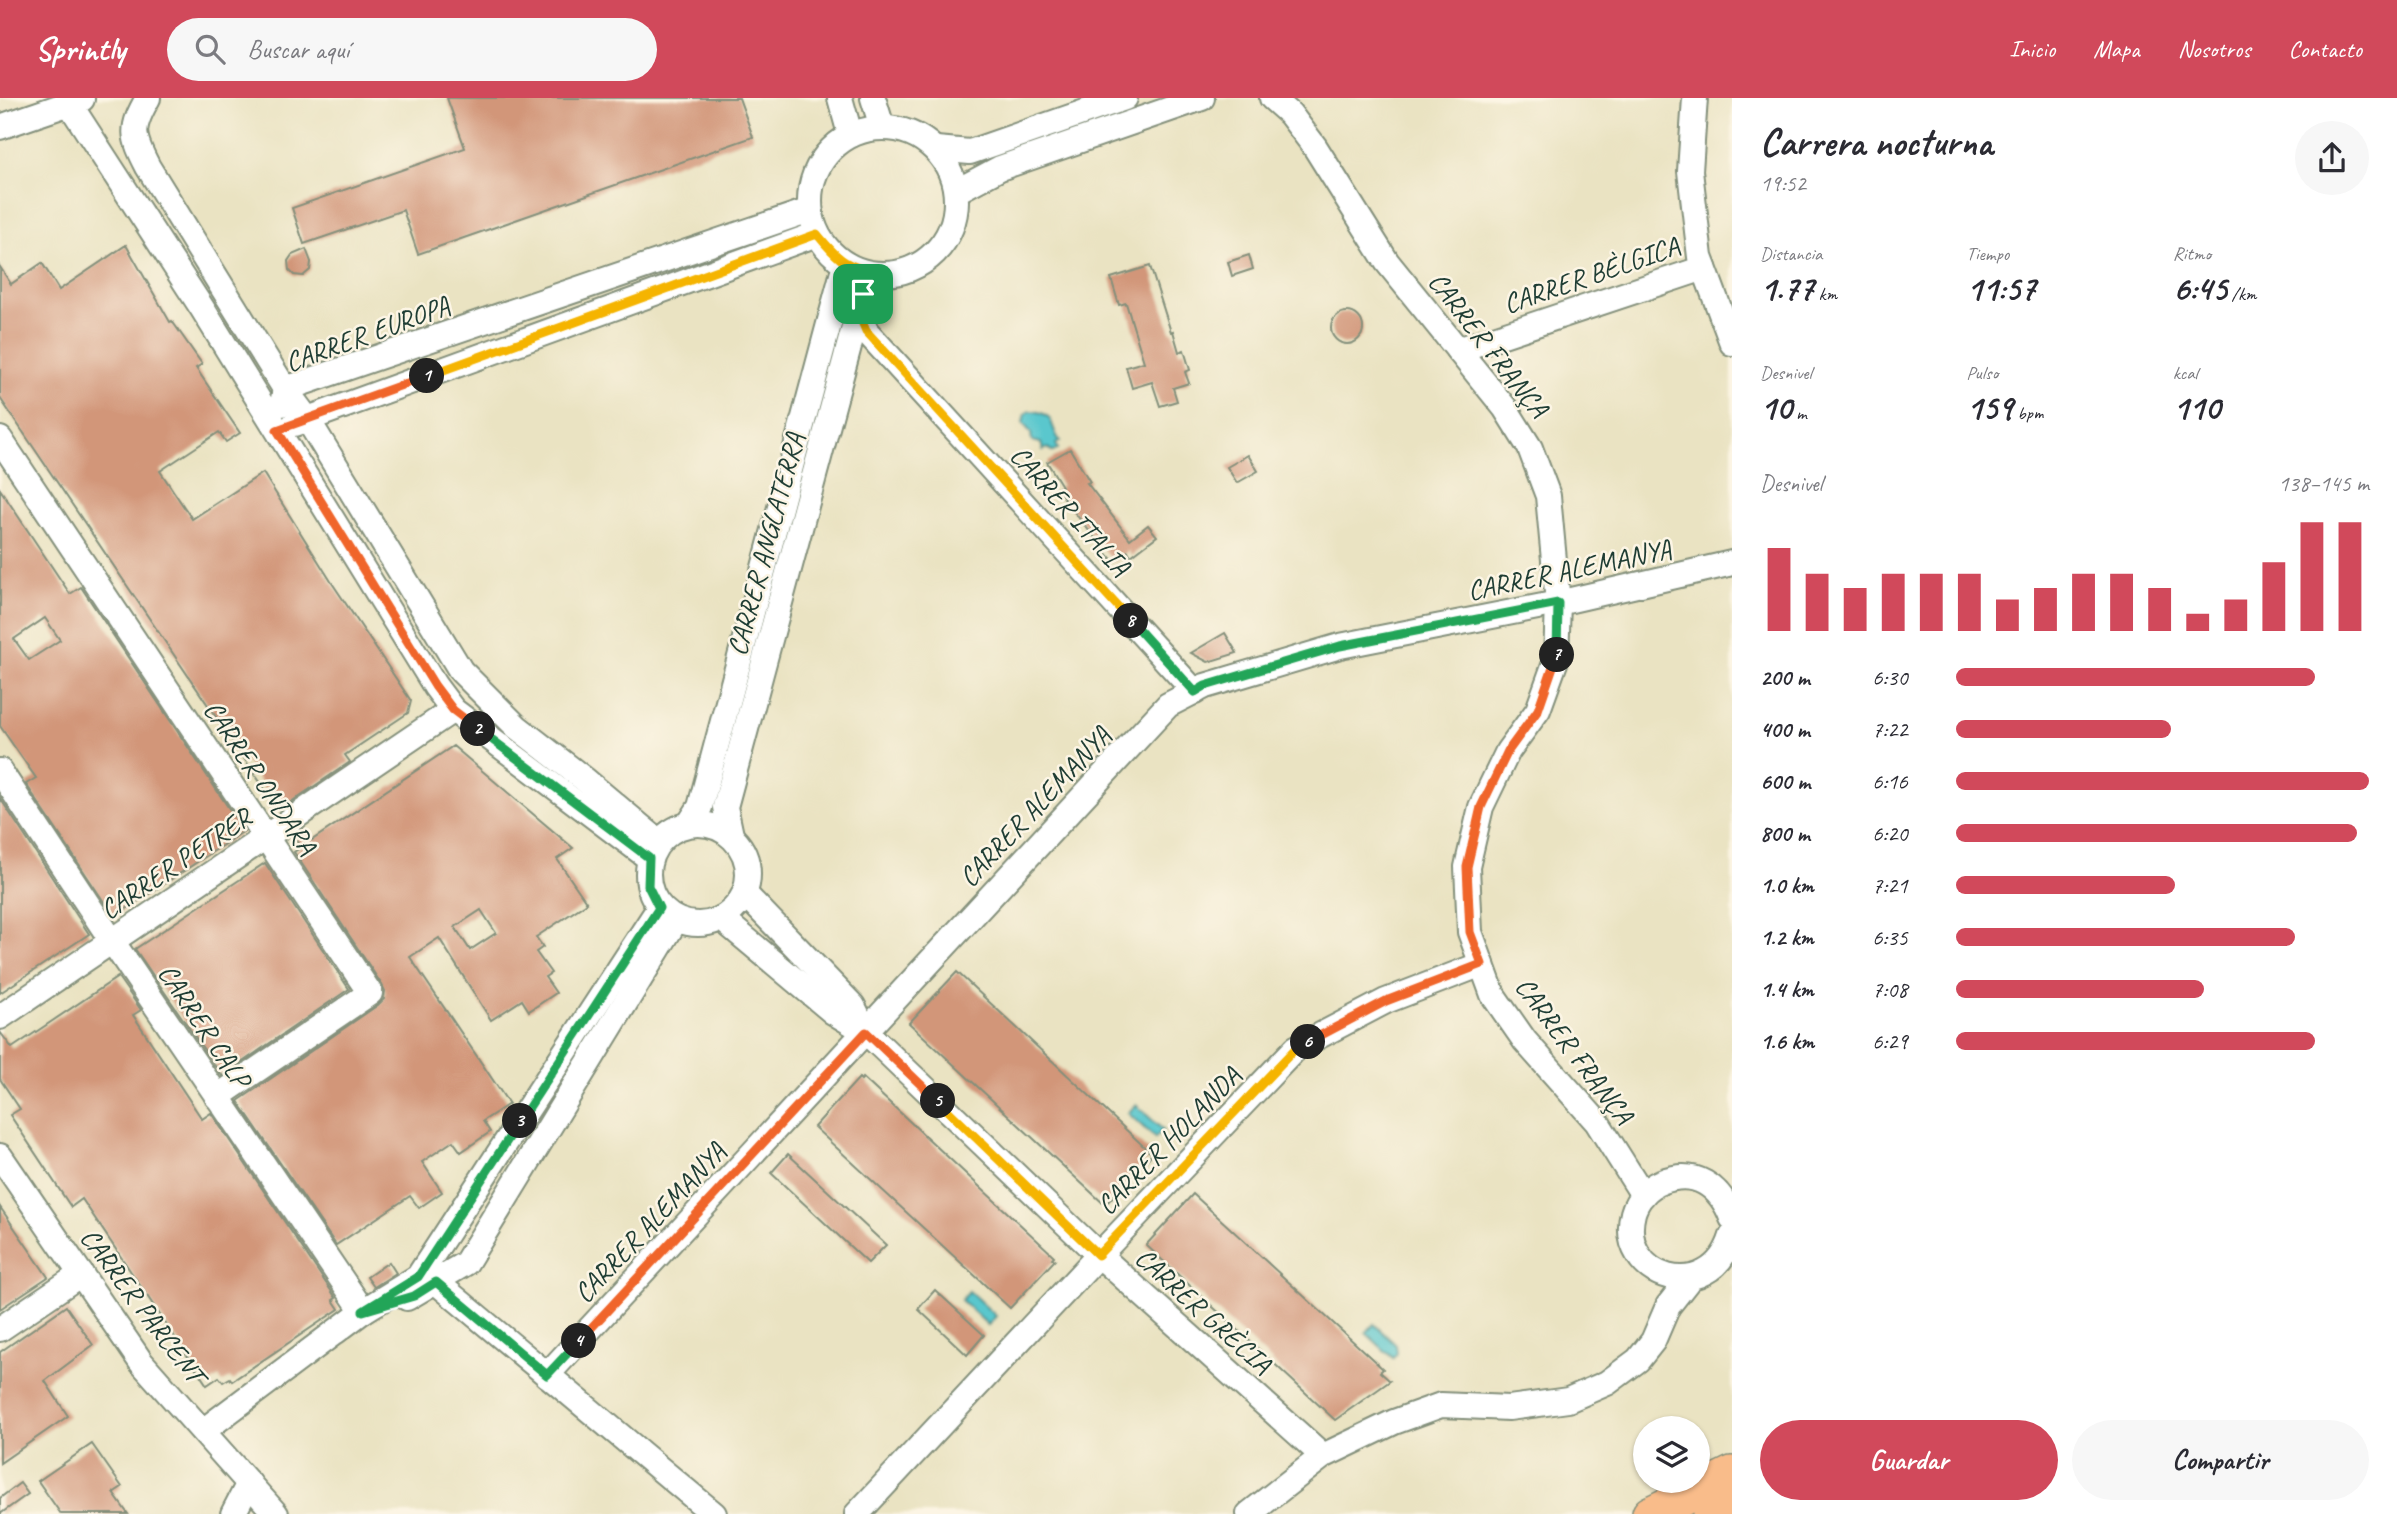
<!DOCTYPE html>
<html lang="es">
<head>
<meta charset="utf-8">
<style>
  body { margin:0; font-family:Caveat,sans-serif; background:#f7f7f7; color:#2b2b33; height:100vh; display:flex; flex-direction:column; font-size:26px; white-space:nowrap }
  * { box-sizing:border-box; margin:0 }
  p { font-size:23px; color:#7c7c81 }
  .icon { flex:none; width:38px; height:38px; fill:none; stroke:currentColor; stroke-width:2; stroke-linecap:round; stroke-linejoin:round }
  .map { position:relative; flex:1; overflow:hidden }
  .drawer { display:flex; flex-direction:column; background:#fff; width:665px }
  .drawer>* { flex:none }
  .tools { position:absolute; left:1633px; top:1318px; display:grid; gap:14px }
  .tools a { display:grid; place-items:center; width:77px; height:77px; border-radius:50%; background:#fff; box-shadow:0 2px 5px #0004; font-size:35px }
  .pin { position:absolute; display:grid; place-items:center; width:60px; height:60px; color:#fff; margin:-30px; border-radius:14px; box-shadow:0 4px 10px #0006 }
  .km { position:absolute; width:35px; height:35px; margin:-18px; border-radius:50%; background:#222; color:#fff; font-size:19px; line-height:35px; text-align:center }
  .round { display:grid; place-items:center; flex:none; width:74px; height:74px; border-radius:37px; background:#f7f7f7 }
  .summary { display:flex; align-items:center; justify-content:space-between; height:119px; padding:0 28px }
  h1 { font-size:38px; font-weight:700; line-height:52px }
  .figures { display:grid; grid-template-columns:repeat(3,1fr); gap:10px; height:119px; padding:7px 28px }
  .figures div { display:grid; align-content:center }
  .figures b { font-size:35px; font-weight:700 }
  .figures small { font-size:19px; font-weight:400 }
  .figures p { font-size:19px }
  .chart { height:196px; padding:14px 28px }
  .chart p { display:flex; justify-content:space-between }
  .chart svg { width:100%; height:126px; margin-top:7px; stroke:#d1495b; stroke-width:6 }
  .button { display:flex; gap:14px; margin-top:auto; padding:14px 28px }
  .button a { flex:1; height:80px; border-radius:42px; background:#d1495b; color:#fff; font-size:28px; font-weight:700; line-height:80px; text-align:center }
  .button a+a { background:#f7f7f7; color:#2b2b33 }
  ul { padding:0 28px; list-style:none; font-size:23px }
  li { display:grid; grid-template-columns:112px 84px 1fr; align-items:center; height:52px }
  li i { height:18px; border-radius:9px; background:#d1495b }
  header { display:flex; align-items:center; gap:42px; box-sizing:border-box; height:98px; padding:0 35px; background:#d1495b; color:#fff }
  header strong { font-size:33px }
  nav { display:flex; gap:38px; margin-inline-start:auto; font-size:24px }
  .search { width:490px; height:63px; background:#f7f7f7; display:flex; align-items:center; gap:18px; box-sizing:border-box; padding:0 24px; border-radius:38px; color:#7c7c81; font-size:26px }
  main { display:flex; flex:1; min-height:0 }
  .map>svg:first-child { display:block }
  .water { fill:#5ac7cd; stroke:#3c8280; stroke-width:2 }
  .building { fill:#d29679; fill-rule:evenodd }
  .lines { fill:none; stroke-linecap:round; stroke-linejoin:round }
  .minor-casing { stroke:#84907b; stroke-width:28 }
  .highway-casing { stroke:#84907b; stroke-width:38 }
  .minor { stroke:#fff; stroke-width:24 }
  .highway { stroke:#f9bc8a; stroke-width:35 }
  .split-1-casing { stroke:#fff; stroke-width:14 }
  .split-2-casing { stroke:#fff; stroke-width:14 }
  .split-3-casing { stroke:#fff; stroke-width:14 }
  .split-4-casing { stroke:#fff; stroke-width:14 }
  .split-5-casing { stroke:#fff; stroke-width:14 }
  .split-6-casing { stroke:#fff; stroke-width:14 }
  .split-7-casing { stroke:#fff; stroke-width:14 }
  .split-8-casing { stroke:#fff; stroke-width:14 }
  .split-9-casing { stroke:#fff; stroke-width:14 }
  .split-1 { stroke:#f5b400; stroke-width:9 }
  .split-2 { stroke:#f0652b; stroke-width:9 }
  .split-3 { stroke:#22a559; stroke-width:9 }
  .split-4 { stroke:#22a559; stroke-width:9 }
  .split-5 { stroke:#f0652b; stroke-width:9 }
  .split-6 { stroke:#f5b400; stroke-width:9 }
  .split-7 { stroke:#f0652b; stroke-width:9 }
  .split-8 { stroke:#22a559; stroke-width:9 }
  .split-9 { stroke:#f5b400; stroke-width:9 }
  .labels { text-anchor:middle; stroke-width:5; stroke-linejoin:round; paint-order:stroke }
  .street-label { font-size:28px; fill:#1f3d34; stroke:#fcf5e5 }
</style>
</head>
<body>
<header>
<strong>Sprintly</strong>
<div class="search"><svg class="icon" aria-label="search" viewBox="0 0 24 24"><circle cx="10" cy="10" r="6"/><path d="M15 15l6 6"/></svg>Buscar aquí</div>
<nav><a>Inicio</a><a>Mapa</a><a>Nosotros</a><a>Contacto</a></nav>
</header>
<main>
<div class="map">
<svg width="1732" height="1416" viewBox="0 0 1732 1416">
  <rect width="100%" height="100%" fill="#fcf5e5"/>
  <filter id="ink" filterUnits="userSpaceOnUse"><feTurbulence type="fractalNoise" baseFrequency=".0143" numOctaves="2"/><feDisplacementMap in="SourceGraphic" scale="14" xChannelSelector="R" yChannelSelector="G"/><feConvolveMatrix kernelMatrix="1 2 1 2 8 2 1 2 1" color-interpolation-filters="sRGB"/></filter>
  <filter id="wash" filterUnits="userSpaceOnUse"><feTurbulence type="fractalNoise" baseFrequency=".00686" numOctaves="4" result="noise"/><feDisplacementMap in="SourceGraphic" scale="28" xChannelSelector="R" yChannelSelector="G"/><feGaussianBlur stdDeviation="1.57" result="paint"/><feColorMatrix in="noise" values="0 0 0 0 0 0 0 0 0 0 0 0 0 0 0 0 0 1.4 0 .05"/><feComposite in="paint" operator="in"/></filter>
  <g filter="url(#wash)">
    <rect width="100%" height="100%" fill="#eae3c2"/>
    <!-- water -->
    <g class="water">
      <path d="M 1030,313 C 1056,314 1049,328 1060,343 L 1056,346 L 1058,351 L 1053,354 L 1048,350 L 1043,352 L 1041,345 L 1032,343 L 1031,335 L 1023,325 L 1025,316 Z"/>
      <polygon points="1136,1007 1163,1032 1155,1040 1128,1015"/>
      <polygon points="969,1193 996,1218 988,1227 961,1202"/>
      <polygon points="1374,1226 1396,1247 1397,1255 1393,1260 1366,1235"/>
    </g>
    <g id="blocks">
      <!-- building -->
      <g class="building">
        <polygon points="447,0 739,0 753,39 418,156 403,112 304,146 292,110 465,50"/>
        <polygon points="126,147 170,224 172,223 202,266 196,270 240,335 226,344 219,334 160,373 192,421 263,375 332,485 411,603 408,615 345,657 350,664 279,712 0,300 0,169 11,186 42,165 59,192"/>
        <polygon points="306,151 311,164 310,172 303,178 294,177 289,172 288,163 292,157"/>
        <polygon points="1249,157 1253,171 1232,178 1228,164"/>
        <polygon points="1150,168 1171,234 1173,233 1179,254 1184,252 1190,272 1185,274 1189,285 1173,290 1177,303 1160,308 1152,284 1132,290 1126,269 1144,264 1126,205 1119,207 1111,180"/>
        <circle cx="1347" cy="230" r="16"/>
        <polygon points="1070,351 1090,384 1087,385 1130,441 1148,427 1157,438 1131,458 1128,453 1114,464 1067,405 1058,390 1062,388 1047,364"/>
        <polygon points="1248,357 1258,373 1237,385 1227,369"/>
        <path d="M 0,391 L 70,496 L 81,489 L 244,733 L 114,819 L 26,686 L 36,680 L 0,628 ZM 45,520 L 60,542 L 29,562 L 14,541 Z"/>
        <polygon points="1225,535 1237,555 1208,564 1191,555"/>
        <path d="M 453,648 L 573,750 L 557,761 L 587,805 L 536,839 L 543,849 L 536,854 L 551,875 L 545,879 L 556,895 L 529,913 L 522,902 L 491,922 L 439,840 L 410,859 L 509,1006 L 483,1023 L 490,1034 L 461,1054 L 453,1043 L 422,1064 L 442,1094 L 419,1110 L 410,1098 L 336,1147 L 238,1003 L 378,907 L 384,901 L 385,893 L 382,887 L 294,754 L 301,749 L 294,739 L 305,731 L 312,742 ZM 481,812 L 496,835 L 470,852 L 455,829 Z"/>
        <polygon points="0,700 89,836 0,895"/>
        <polygon points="265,765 349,891 222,978 135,851"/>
        <polygon points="957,874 1152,1056 1105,1107 909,925"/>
        <polygon points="118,879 141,912 133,917 202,1021 211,1015 336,1200 333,1202 339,1211 232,1283 230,1280 223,1284 219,1279 207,1287 82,1101 71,1109 10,1017 20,1011 0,981 0,934 12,950"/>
        <polygon points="859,980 861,982 863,980 1054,1158 1052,1160 1055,1162 1010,1210 814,1029"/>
        <polygon points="788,1056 886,1147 868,1165 771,1075"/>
        <polygon points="1193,1096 1383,1271 1380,1274 1390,1283 1335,1322 1146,1147"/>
        <polygon points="0,1109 48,1179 0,1211"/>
        <polygon points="389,1164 396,1175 374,1189 367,1179"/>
        <polygon points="935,1192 984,1237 967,1257 918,1211"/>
        <polygon points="66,1208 93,1247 45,1283 68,1318 0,1365 0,1254"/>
        <polygon points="92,1346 122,1389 113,1395 128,1416 61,1416 38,1383"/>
        <polygon points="20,1385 28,1396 0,1416 0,1400"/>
      </g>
    </g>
  </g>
  <g filter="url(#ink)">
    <use href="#blocks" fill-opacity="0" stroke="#84907b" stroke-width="2"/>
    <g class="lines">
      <defs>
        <g id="minor">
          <path d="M 148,0 C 130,31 132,38 148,69 L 285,291 L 308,322 L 461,573 L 517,629 L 584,681 L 659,744"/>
          <polyline points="840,0 850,36"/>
          <polyline points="873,0 882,29"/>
          <polyline points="1272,0 1290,16 1315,49 1387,164 1505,310 1530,350 1548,398 1558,505 1556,562 1538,612 1508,653 1481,709 1467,769 1470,834 1493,897 1525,943 1597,1024 1643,1097"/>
          <polyline points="1695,0 1690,73 1700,159 1732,245"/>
          <polyline points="69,5 202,210 435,588 453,612 649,760"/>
          <polyline points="0,29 82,1"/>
          <circle cx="883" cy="103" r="73"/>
          <polyline points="936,51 970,54 1125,0"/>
          <polyline points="957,93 1000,70 1202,0"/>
          <polyline points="858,214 866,233 1195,594"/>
          <polyline points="1458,252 1704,170"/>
          <polyline points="282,306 285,291 810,112"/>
          <polyline points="294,326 817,136"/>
          <polyline points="0,341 370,895 217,999"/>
          <polyline points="0,673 112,843 363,1213"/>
          <circle cx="698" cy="776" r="50"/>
          <polyline points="689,726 700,709 845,166"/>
          <polyline points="731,737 725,709 863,196 882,176"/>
          <polyline points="745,796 853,908 864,930"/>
          <polyline points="722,821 833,914 866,934 1099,1157 1323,1358"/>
          <polyline points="0,919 453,612"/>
          <polyline points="0,1058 141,1264 276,1416"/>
          <path d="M 1732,1120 C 1720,1088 1695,1070 1661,1084 C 1648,1089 1637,1101 1633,1115 C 1616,1181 1710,1210 1732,1138"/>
          <polyline points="436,1184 714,1416"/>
          <polyline points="407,1200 466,1165 676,822"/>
          <polyline points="0,1231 81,1176"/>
          <polyline points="547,1277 1168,607 1205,588 1340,548 1558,505 1732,465"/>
          <polyline points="203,1333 363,1213 418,1179 659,810"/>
          <polyline points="233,1416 249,1385"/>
          <polyline points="857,1416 1099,1157 1296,950 1386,903 1482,866"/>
          <polyline points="1249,1416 1323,1358 1394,1324 1441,1307 1509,1310 1568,1302 1607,1285 1638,1262 1653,1243 1668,1208 1690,1180"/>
        </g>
        <g id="highway">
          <polyline points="1650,1416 1732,1376"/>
          <polyline points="1710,1416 1732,1405"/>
        </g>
      </defs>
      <!-- minor casing -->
      <use href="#minor" class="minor-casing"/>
      <!-- highway casing -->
      <use href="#highway" class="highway-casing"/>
      <!-- minor -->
      <use href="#minor" class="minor"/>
      <!-- highway -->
      <use href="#highway" class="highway"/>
    </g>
  </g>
  <g class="lines" filter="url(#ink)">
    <defs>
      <path id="split-1" d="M 427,278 L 817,136 C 839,163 847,170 882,176 L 863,196"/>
      <polyline id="split-2" points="427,278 277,332 435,588 453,612 478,631"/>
      <polyline id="split-3" points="478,631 649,760 648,788 659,810 520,1023"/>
      <polyline id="split-4" points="520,1023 418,1179 363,1213 414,1198 436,1184 547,1277 579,1243"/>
      <polyline id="split-5" points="579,1243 866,934 938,1003"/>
      <polyline id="split-6" points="938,1003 1098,1157 1296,950 1308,944"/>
      <polyline id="split-7" points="1308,944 1386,903 1482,866 1470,834 1467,769 1481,709 1508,653 1538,612 1557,557"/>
      <polyline id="split-8" points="1131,523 1195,594 1205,588 1340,548 1558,505 1557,557"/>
      <polyline id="split-9" points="863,196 858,214 866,233 1131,523"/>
    </defs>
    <!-- split-1 casing -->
    <use href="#split-1" class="split-1-casing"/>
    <!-- split-2 casing -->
    <use href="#split-2" class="split-2-casing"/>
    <!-- split-3 casing -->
    <use href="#split-3" class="split-3-casing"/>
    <!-- split-4 casing -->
    <use href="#split-4" class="split-4-casing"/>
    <!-- split-5 casing -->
    <use href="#split-5" class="split-5-casing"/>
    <!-- split-6 casing -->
    <use href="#split-6" class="split-6-casing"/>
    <!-- split-7 casing -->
    <use href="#split-7" class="split-7-casing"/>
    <!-- split-8 casing -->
    <use href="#split-8" class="split-8-casing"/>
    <!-- split-9 casing -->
    <use href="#split-9" class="split-9-casing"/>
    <!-- split-1 -->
    <use href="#split-1" class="split-1"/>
    <!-- split-2 -->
    <use href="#split-2" class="split-2"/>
    <!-- split-3 -->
    <use href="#split-3" class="split-3"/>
    <!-- split-4 -->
    <use href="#split-4" class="split-4"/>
    <!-- split-5 -->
    <use href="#split-5" class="split-5"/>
    <!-- split-6 -->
    <use href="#split-6" class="split-6"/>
    <!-- split-7 -->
    <use href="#split-7" class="split-7"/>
    <!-- split-8 -->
    <use href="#split-8" class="split-8"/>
    <!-- split-9 -->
    <use href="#split-9" class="split-9"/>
  </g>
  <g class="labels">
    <!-- street labels -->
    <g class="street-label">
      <text transform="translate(1591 176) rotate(-19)" y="10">CARRER BÈLGICA</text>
      <text transform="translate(367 235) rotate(-20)" y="10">CARRER EUROPA</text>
      <text transform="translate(1489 246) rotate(52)" y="10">CARRER FRANÇA</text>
      <text transform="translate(1071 412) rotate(48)" y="10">CARRER ITALIA</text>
      <text transform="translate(765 446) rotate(-75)" y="10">CARRER ANGLATERRA</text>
      <text transform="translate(1569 471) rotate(-12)" y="10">CARRER ALEMANYA</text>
      <text transform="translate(261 679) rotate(56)" y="10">CARRER ONDARA</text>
      <text transform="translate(1034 708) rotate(-47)" y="10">CARRER ALEMANYA</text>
      <text transform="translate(175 765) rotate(-34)" y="10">CARRER PETRER</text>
      <text transform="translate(205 927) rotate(56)" y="10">CARRER CALP</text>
      <text transform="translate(1575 952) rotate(53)" y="10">CARRER FRANÇA</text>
      <text transform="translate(1168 1042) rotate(-46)" y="10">CARRER HOLANDA</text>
      <text transform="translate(649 1124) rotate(-47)" y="10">CARRER ALEMANYA</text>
      <text transform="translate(143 1207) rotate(53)" y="10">CARRER PARCENT</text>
      <text transform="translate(1204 1212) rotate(42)" y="10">CARRER GRÈCIA</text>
    </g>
  </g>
</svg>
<div class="tools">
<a><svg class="icon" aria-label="layers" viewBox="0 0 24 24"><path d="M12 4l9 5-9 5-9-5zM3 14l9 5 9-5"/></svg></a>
</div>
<div class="pin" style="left:863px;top:196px;background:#1e9e55"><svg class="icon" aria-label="arrive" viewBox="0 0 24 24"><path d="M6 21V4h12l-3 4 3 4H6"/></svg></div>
<b class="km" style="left:427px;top:278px">1</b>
<b class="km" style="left:478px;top:631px">2</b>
<b class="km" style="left:520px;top:1023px">3</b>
<b class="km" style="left:579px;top:1243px">4</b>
<b class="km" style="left:938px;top:1003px">5</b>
<b class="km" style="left:1308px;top:944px">6</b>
<b class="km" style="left:1557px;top:557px">7</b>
<b class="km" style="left:1131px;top:523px">8</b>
</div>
<section class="drawer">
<div class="summary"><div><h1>Carrera nocturna</h1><p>19:52</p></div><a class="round"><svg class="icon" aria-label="share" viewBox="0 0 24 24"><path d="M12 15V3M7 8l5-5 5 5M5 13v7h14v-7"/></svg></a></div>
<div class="figures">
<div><p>Distancia</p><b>1.77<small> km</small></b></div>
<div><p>Tiempo</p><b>11:57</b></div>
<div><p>Ritmo</p><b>6:45<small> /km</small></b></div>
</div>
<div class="figures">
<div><p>Desnivel</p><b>10<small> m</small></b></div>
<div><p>Pulso</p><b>159<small> bpm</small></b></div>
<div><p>kcal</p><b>110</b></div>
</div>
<div class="chart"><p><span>Desnivel</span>138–145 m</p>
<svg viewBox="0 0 160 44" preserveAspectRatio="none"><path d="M5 44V15M15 44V24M25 44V29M35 44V24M45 44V24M55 44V24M65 44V33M75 44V29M85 44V24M95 44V24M105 44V29M115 44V38M125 44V33M135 44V20M145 44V6M155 44V6"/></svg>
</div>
<ul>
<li><b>200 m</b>6:30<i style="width:87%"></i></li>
<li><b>400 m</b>7:22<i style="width:52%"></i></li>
<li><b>600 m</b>6:16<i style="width:100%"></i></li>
<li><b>800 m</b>6:20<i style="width:97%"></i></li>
<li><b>1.0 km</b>7:21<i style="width:53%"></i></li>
<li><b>1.2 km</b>6:35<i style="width:82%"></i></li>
<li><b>1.4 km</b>7:08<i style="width:60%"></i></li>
<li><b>1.6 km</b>6:29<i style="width:87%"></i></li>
</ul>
<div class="button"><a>Guardar</a><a>Compartir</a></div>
</section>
</main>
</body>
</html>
